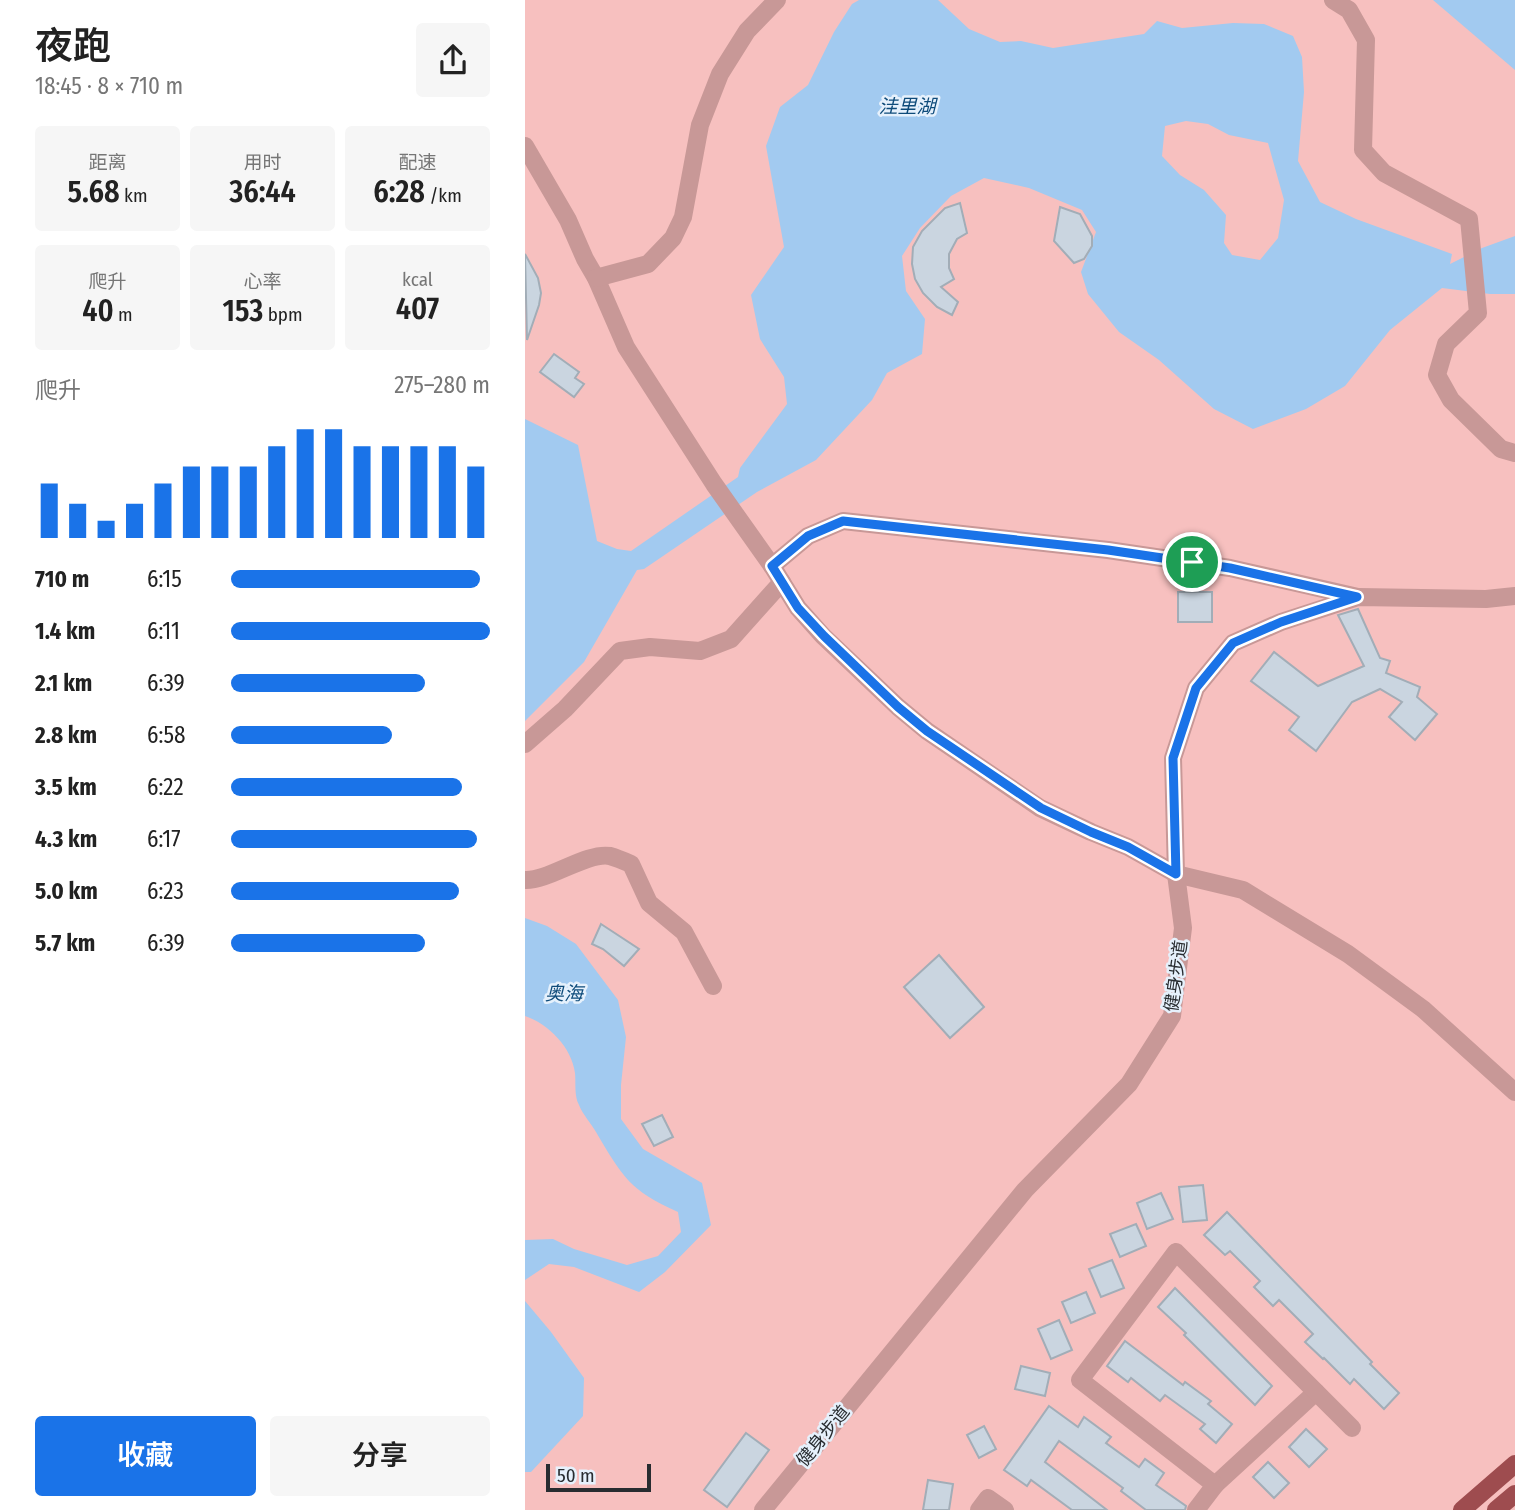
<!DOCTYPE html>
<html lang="zh">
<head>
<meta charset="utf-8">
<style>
  body { margin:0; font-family:"Fira Sans Condensed","Noto Sans SC",sans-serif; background:#f6f6f6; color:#222; height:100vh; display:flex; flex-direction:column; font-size:26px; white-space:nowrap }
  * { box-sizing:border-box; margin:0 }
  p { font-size:23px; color:#767676 }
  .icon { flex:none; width:38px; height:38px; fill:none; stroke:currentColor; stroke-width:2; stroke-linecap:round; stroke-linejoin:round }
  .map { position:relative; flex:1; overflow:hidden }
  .drawer { display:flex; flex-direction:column; background:#fff; width:525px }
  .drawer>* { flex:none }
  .scale { position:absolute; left:21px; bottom:18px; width:105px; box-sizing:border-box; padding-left:7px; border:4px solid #282c30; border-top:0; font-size:19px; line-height:24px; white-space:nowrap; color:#282c30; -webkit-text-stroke:5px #e6f1fc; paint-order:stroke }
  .pin { position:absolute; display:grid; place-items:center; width:60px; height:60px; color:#fff; margin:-30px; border:4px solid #fff; border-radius:50%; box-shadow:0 2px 7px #0007 }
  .round { display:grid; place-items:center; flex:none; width:74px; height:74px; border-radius:7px; background:#f6f6f6 }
  .head { display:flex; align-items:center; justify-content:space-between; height:119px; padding:0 35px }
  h1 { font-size:38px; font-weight:600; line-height:52px }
  .figures { display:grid; grid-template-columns:repeat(3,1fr); gap:10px; height:119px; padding:7px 35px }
  .figures div { display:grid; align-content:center; border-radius:7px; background:#f6f6f6; text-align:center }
  .figures b { font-size:30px; font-weight:600 }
  .figures small { font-size:19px; font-weight:400 }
  .figures p { font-size:19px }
  .chart { height:196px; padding:14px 35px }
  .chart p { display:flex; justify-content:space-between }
  .chart svg { width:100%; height:126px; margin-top:7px; stroke:#1a73e8; stroke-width:6 }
  .primary-button { display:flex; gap:14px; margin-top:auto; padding:14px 35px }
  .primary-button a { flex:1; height:80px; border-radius:7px; background:#1a73e8; color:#fff; font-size:28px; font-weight:600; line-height:80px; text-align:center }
  .primary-button a+a { background:#f6f6f6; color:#222 }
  ul { padding:0 35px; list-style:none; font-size:23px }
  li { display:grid; grid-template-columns:112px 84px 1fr; align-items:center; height:52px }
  li i { height:18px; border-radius:9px; background:#1a73e8 }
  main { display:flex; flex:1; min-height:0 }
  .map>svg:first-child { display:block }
  .green { fill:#f7c0bf }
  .water { fill:#a2caf0; fill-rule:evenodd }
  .building { fill:#cad5e0; stroke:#a2adb7; stroke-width:2 }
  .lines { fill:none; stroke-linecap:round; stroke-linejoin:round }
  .minor { stroke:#c89897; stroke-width:18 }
  .major { stroke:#9e4c4f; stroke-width:18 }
  .route-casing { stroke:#fff; stroke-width:14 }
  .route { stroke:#1a73e8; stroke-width:9 }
  .labels { text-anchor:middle; stroke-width:5; stroke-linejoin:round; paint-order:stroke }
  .street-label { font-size:18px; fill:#282c30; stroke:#e6f1fc }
  .water-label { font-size:19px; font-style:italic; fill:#0e4b7a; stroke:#e6f1fc }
</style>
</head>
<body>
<main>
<section class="drawer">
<div class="head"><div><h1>夜跑</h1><p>18:45 · 8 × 710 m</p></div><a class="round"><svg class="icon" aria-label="share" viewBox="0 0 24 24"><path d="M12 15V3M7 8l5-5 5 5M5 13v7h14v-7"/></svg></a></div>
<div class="figures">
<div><p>距离</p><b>5.68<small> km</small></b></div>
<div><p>用时</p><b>36:44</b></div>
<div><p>配速</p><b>6:28<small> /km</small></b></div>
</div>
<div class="figures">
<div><p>爬升</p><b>40<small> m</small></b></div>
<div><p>心率</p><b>153<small> bpm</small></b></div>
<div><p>kcal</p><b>407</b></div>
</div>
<div class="chart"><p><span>爬升</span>275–280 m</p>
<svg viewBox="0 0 160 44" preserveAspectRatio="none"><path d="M5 44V25M15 44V32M25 44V38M35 44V32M45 44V25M55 44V19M65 44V19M75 44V19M85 44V12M95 44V6M105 44V6M115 44V12M125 44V12M135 44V12M145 44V12M155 44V19"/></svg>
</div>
<ul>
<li><b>710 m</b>6:15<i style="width:96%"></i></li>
<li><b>1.4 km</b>6:11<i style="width:100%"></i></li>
<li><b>2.1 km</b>6:39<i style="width:75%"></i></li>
<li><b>2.8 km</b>6:58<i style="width:62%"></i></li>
<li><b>3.5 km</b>6:22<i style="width:89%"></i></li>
<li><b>4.3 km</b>6:17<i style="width:95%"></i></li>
<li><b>5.0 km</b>6:23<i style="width:88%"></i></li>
<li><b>5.7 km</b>6:39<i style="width:75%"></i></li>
</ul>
<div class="primary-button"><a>收藏</a><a>分享</a></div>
</section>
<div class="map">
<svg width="990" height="1510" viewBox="0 0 990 1510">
  <rect width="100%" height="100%" fill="#e6f1fc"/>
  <!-- green -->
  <rect class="green" x="0" y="0" width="990" height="1510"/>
  <!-- water -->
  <g class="water">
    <path d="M 334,0 L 413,0 L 444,29 L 475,42 L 496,41 L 528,48 L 619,34 L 632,21 L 657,28 L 708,23 L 739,24 L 768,36 L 777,57 L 779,92 L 773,161 L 795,202 L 831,219 L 927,254 L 925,264 L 957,248 L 990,236 L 990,294 L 965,294 L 917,288 L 865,330 L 820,386 L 781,409 L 728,429 L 689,409 L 634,360 L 594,332 L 563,294 L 556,272 L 571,232 L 557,210 L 504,188 L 459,178 L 426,196 L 395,228 L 377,256 L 381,291 L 400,319 L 397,354 L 362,373 L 347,400 L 291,460 L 232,492 L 119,569 L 112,570 L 59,662 L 0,721 L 0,419 L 53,445 L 72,541 L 92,549 L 106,551 L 213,477 L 215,468 L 262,404 L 259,377 L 235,339 L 226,295 L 259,247 L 241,146 L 255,107 L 283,85 L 309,32 L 327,4 ZM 661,121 L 683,124 L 704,135 L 743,143 L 759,200 L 753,238 L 735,260 L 707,255 L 699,243 L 701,215 L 679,190 L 655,175 L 637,156 L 640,126 Z"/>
    <polygon points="908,0 990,0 990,70"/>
    <path d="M 0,918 L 22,926 L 51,944 L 93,1000 L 101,1037 L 96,1085 L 96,1119 L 118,1149 L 177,1183 L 186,1225 L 140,1272 L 114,1292 L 49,1267 L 24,1264 L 0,1280 L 0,1240 L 28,1239 L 49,1249 L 102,1265 L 133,1256 L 156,1232 L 153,1212 C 105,1191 97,1176 71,1132 C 66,1123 58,1115 54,1105 C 49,1096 51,1083 50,1073 C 47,1048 24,1024 0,1016 Z"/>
    <polygon points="0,1301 26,1332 59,1378 58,1416 6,1472 0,1472"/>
  </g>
  <!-- building -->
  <g class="building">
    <polygon points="435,203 442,233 432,239 424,254 424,268 429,279 416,287 433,302 427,315 412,307 398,293 390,279 387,264 388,247 397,231 420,208"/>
    <polygon points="535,207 555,214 567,236 567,246 559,259 549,263 529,241"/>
    <polygon points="0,254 13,278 16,293 14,305 2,340"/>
    <polygon points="29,354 54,372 50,378 59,384 49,397 15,372"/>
    <rect x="653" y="592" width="34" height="30"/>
    <polygon points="833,609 855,658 865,661 861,673 895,687 892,697 912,714 890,740 864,717 877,702 855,689 827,702 791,751 764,730 774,717 726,681 749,652 793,686 839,666 813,615"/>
    <polygon points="76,924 114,949 99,966 78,949 67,944"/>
    <polygon points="414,955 459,1007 425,1038 379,987"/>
    <polygon points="137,1115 148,1137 129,1146 117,1124"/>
    <polygon points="678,1185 682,1220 658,1222 654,1187"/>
    <polygon points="636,1193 648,1219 622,1229 612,1203"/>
    <polygon points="702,1212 847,1362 845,1364 874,1393 859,1409 829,1379 825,1384 799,1358 798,1359 780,1342 788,1334 754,1300 748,1306 729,1287 735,1281 705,1251 700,1255 679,1235"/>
    <polygon points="611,1224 621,1246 595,1257 585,1234"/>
    <polygon points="587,1260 599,1288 576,1297 564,1269"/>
    <polygon points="650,1288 747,1386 730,1405 659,1335 661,1333 633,1307"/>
    <polygon points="561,1292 570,1313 546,1323 537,1302"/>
    <polygon points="534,1320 547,1350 526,1359 513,1329"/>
    <polygon points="600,1341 658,1385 660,1382 686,1401 683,1404 707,1424 691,1443 675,1429 680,1424 640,1395 635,1401 606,1378 603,1382 582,1366"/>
    <polygon points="496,1366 525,1373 520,1396 490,1389"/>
    <polygon points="524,1406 553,1427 559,1417 586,1437 581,1443 614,1467 620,1459 639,1473 631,1485 661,1506 660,1510 621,1510 596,1491 598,1488 534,1441 520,1462 582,1510 547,1510 506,1480 502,1486 479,1470"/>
    <polygon points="459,1426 471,1449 454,1458 442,1435"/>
    <polygon points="781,1429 802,1449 784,1467 764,1447"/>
    <polygon points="221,1433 244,1450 202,1507 179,1490"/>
    <polygon points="743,1462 764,1483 749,1498 728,1477"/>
    <polygon points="403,1480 428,1484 424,1510 398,1510"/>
  </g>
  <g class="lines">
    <!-- minor -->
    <g class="minor">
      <polyline points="808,0 824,10 841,40 838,150 859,173 944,219 953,313 921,344 912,375 926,400 976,449 990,453"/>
      <polyline points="0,146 43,220 60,259 71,278 101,347 189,484 247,566 283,536 318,521 583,550 705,568 833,597"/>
      <polyline points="71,278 123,264 148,238 158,217 175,125 195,74 222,31 252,0"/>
      <polyline points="247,566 273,608 298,636 373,707 402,731 515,808 566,832 603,847 651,874 718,890 823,954 898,1009 990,1092"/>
      <polyline points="0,744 40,709 95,651 125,647 175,651 206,639 257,582"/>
      <path d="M 0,880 C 24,881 61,852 85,856 C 92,858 99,861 106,864 L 124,903 L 159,932 L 188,986"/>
      <polyline points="690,1485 791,1392"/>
      <polyline points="238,1510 500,1190 604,1084 647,1016 658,928 651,874 648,758 671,688 708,643 756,622 833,597 961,599 990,596"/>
      <polyline points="454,1510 463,1498 480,1510"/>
      <polyline points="671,1510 690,1485 555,1380 651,1252 827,1428"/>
    </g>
    <!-- major -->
    <g class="major">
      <polyline points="937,1510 990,1464"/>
      <polyline points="971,1510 990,1494"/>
    </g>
  </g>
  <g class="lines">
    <defs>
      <polygon id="route" points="318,521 583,550 705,568 832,597 756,622 708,643 671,688 648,758 651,874 603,847 566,832 516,808 402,731 373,707 299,636 273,608 247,566 283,536"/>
    </defs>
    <!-- route casing -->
    <use href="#route" class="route-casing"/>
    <!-- route -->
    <use href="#route" class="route"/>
  </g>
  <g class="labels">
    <!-- street labels -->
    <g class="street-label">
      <text transform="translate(651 976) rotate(-82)" y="6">健身步道</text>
      <text transform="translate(298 1436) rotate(-51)" y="6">健身步道</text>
    </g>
    <!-- water labels -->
    <g class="water-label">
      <text x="382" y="113">洼里湖</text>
      <text x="39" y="1000">奥海</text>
    </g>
  </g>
</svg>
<div class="scale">50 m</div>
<div class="pin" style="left:667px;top:562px;background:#1e9e55"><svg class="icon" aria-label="arrive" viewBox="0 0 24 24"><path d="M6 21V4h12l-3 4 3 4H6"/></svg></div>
</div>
</main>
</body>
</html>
